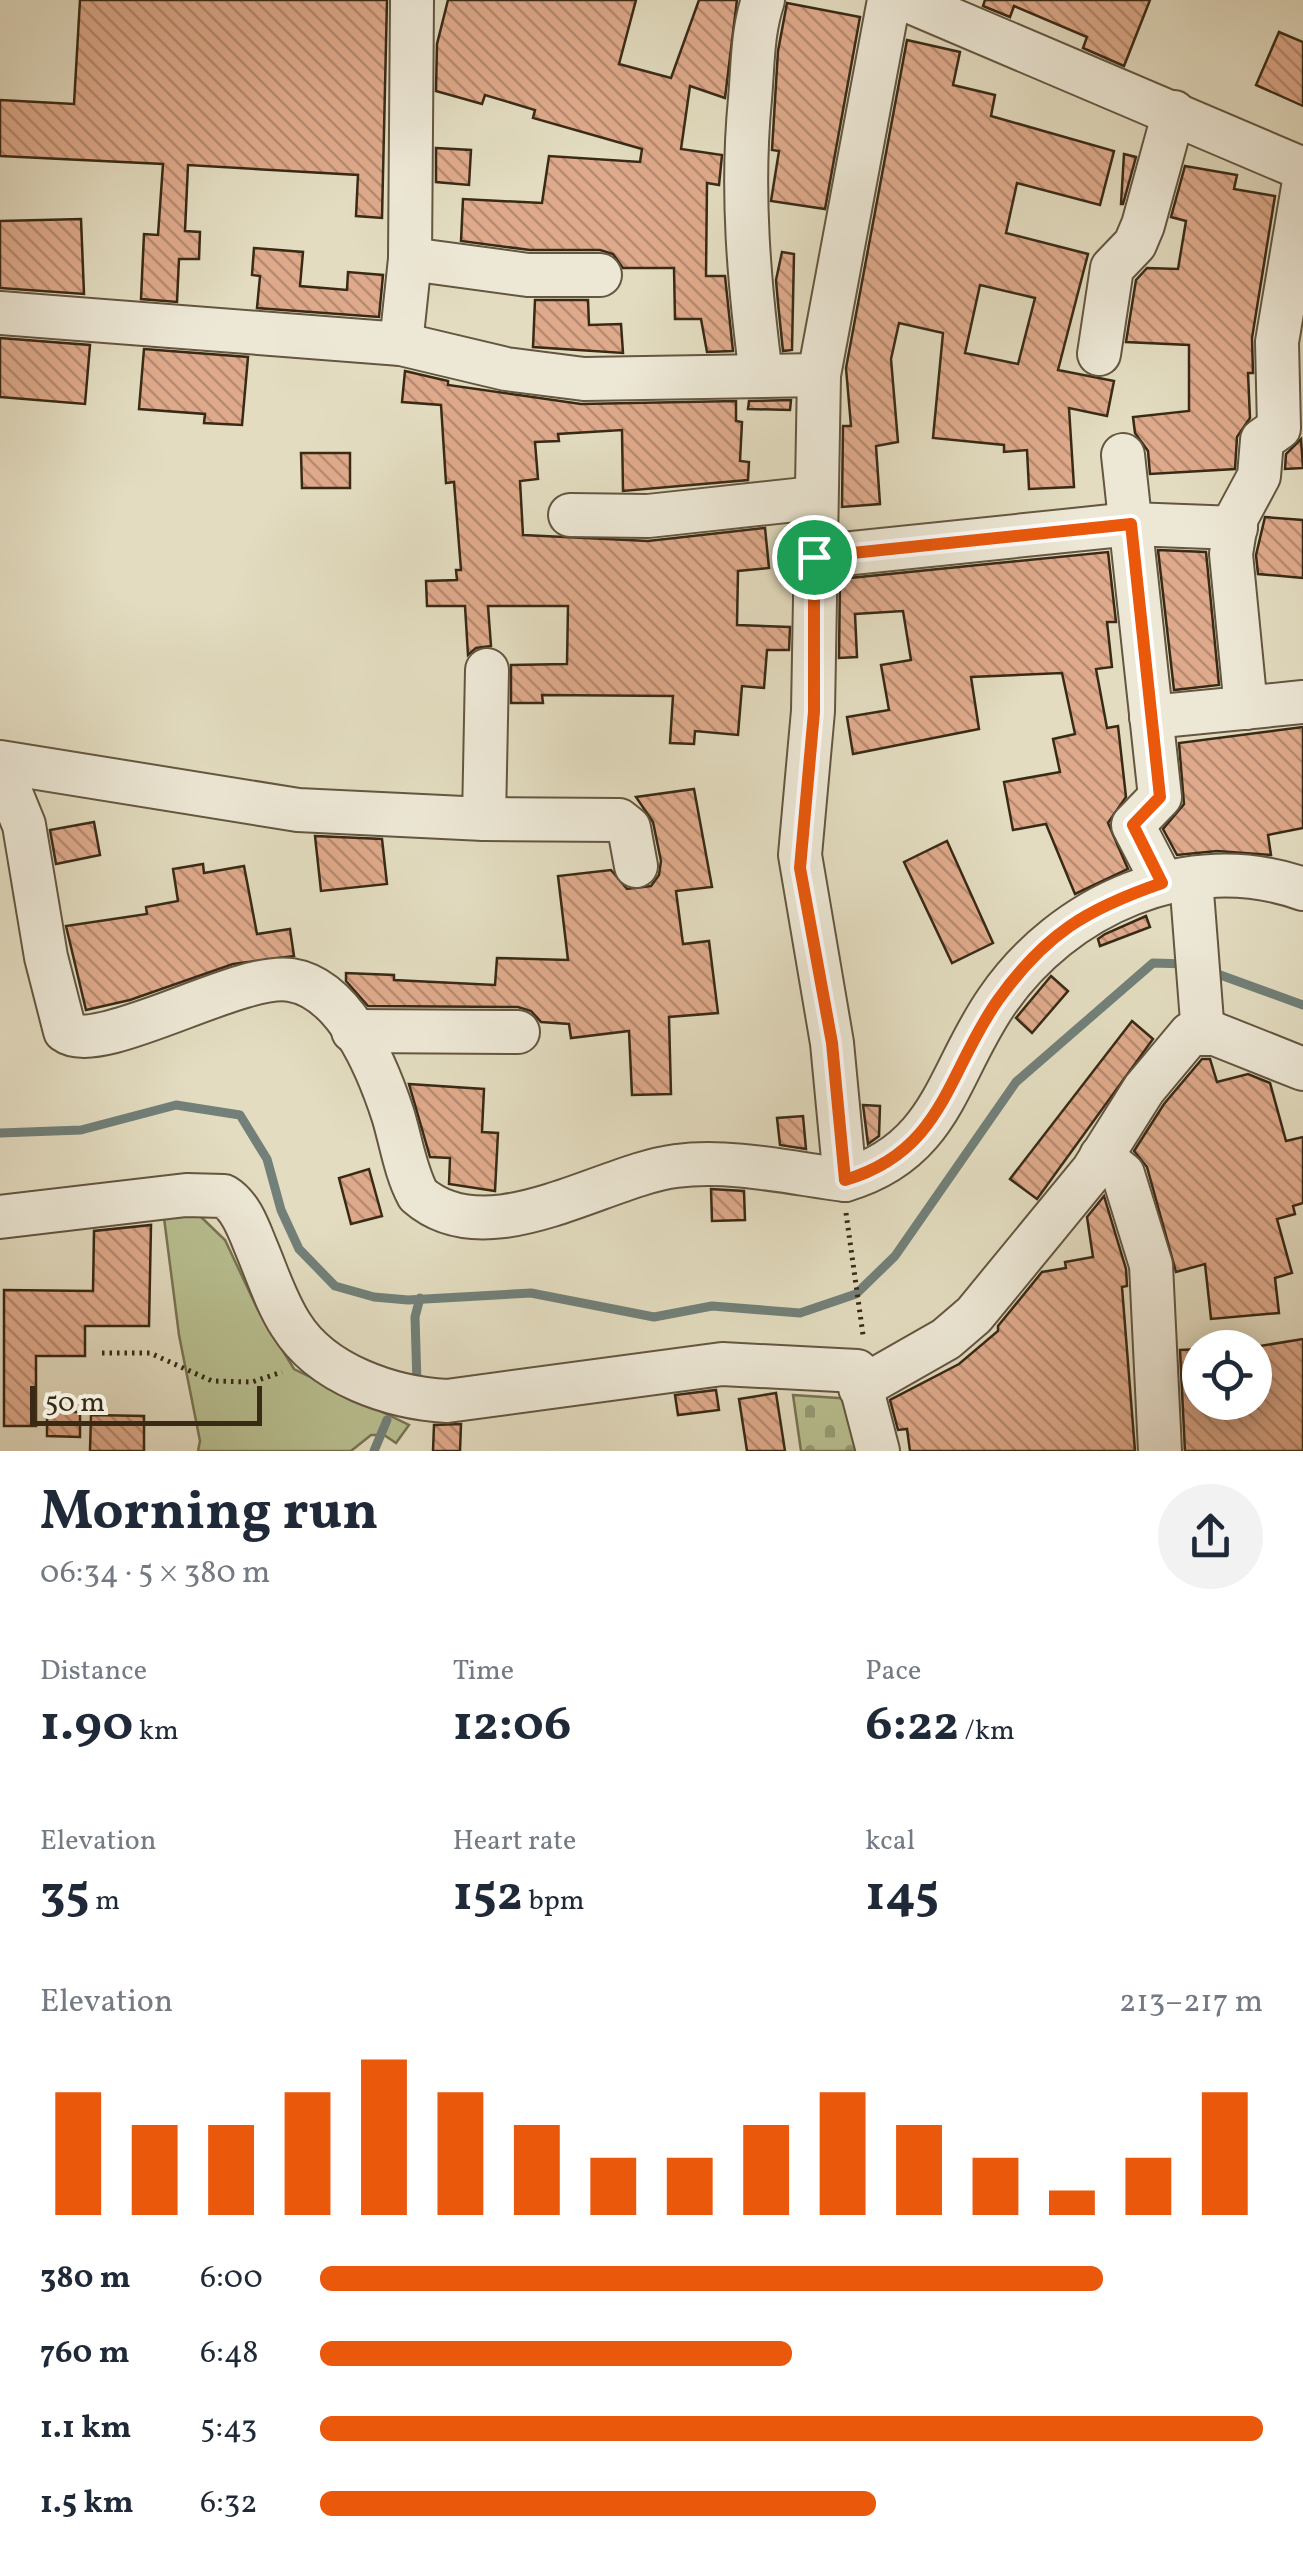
<!DOCTYPE html>
<html lang="en">
<head>
<meta charset="utf-8">
<style>
  body { margin:0; font-family:Vollkorn,serif; background:#f2f2f3; color:#1f2937; height:100vh; display:flex; flex-direction:column; font-size:38px; white-space:nowrap }
  * { box-sizing:border-box; margin:0 }
  p { font-size:32px; color:#747a83 }
  .icon { flex:none; width:55px; height:55px; fill:none; stroke:currentColor; stroke-width:2; stroke-linecap:round; stroke-linejoin:round }
  .map { position:relative; height:1451px; overflow:hidden }
  .sheet { display:flex; flex-direction:column; background:#fff; flex:1 }
  .sheet>* { flex:none }
  .fabs { position:absolute; left:1182px; top:1330px; display:grid; gap:20px }
  .fabs a { display:grid; place-items:center; width:90px; height:90px; border-radius:50%; background:#fff; box-shadow:0 5px 25px #0003; font-size:50px }
  .scale { position:absolute; left:30px; bottom:25px; width:232px; box-sizing:border-box; padding-left:10px; border:5px solid #392a16; border-top:0; font-size:28px; line-height:35px; white-space:nowrap; color:#392a16; -webkit-text-stroke:8px #ede8d6; paint-order:stroke }
  .pin { position:absolute; display:grid; place-items:center; width:85px; height:85px; color:#fff; margin:-42px; border:5px solid #fff; border-radius:50%; box-shadow:0 2px 10px #0007 }
  .round { display:grid; place-items:center; flex:none; width:105px; height:105px; border-radius:52px; background:#f2f2f3 }
  .overview { display:flex; align-items:center; justify-content:space-between; height:170px; padding:0 40px }
  h1 { font-size:55px; font-weight:700; line-height:75px }
  .figures { display:grid; grid-template-columns:repeat(3,1fr); gap:15px; height:170px; padding:10px 40px }
  .figures div { display:grid; align-content:center }
  .figures b { font-size:50px; font-weight:700 }
  .figures small { font-size:28px; font-weight:400 }
  .figures p { font-size:28px }
  .chart { height:280px; padding:20px 40px }
  .chart p { display:flex; justify-content:space-between }
  .chart svg { width:100%; height:180px; margin-top:10px; stroke:#ea580c; stroke-width:6 }
  ul { padding:0 40px; list-style:none; font-size:32px }
  li { display:grid; grid-template-columns:160px 120px 1fr; align-items:center; height:75px }
  li i { height:25px; border-radius:12px; background:#ea580c }
  .map>svg:first-child { display:block }
  .grass { fill:#b8bf90; stroke:#787453; stroke-width:2.5 }
  .cemetery { fill:url(#cemetery-stones); stroke:#787453; stroke-width:2.5 }
  .lines { fill:none; stroke-linecap:round; stroke-linejoin:round }
  .stream { stroke:#728079; stroke-width:9 }
  .building { fill:url(#building-back-hatch); stroke:#392a16; stroke-width:2.5; fill-rule:evenodd }
  .minor-casing { stroke:#645640; stroke-width:46 }
  .path { stroke:#392a16; stroke-width:5; stroke-dasharray:2.5 5; stroke-linecap:butt }
  .minor { stroke:#ede8d6; stroke-width:42 }
  .route-casing { stroke:#fff; stroke-width:20 }
  .route { stroke:#ea580c; stroke-width:12 }
</style>
</head>
<body>
<div class="map">
<svg width="1303" height="1451" viewBox="0 0 1303 1451">
  <defs>
    <pattern id="cemetery-stones" width="16" height="16" patternUnits="userSpaceOnUse" patternTransform="scale(2.5)"><rect width="16" height="16" fill="#b8bf90"/><path d="M2 7V4a2 2 0 0 1 4 0v3zM10 15v-3a2 2 0 0 1 4 0v3z" fill="#979b75"/></pattern>
    <pattern id="building-back-hatch" width="6" height="6" patternUnits="userSpaceOnUse" patternTransform="scale(2.5)"><rect width="6" height="6" fill="#dfaa8b"/><path d="M-1 5l2 2M0 0l6 6M5-1l2 2" fill="none" stroke="#b68b71"/></pattern>
  </defs>
  <rect width="100%" height="100%" fill="#e3dcc0"/>
  <filter id="stains"><feTurbulence type="fractalNoise" baseFrequency=".002" numOctaves="4"/><feColorMatrix values="0 0 0 0 .2 0 0 0 0 .09 0 0 0 0 .02 0 0 0 .5 -.17"/></filter>
  <radialGradient id="worn" r=".72"><stop offset=".6" stop-color="#630" stop-opacity="0"/><stop offset="1" stop-color="#630" stop-opacity=".3"/></radialGradient>
  <!-- grass -->
  <polygon class="grass" points="163,1210 200,1216 225,1240 258,1310 294,1369 409,1425 396,1443 384,1435 371,1435 351,1451 198,1451 200,1441 179,1335"/>
  <!-- cemetery -->
  <polygon class="cemetery" points="793,1395 853,1399 865,1451 801,1451"/>
  <g class="lines">
    <!-- stream -->
    <g class="stream">
      <polyline points="1212,972 1303,1005"/>
      <polyline points="0,1133 81,1130 176,1105 240,1115 267,1159 281,1210 299,1249 335,1286 374,1297 408,1300 531,1293 654,1317 712,1306 800,1313 856,1294 895,1256 1016,1082 1153,963 1188,964"/>
      <polyline points="417,1383 415,1317 420,1298"/>
      <polyline points="374,1451 387,1420"/>
    </g>
  </g>
  <!-- building -->
  <g class="building">
    <polygon points="80,0 387,0 382,218 356,216 358,175 188,165 185,231 200,232 199,259 179,259 177,302 141,299 144,234 158,235 163,164 0,156 0,100 74,104"/>
    <polygon points="448,0 636,0 619,64 671,78 699,0 737,0 725,98 690,86 681,149 722,155 719,185 707,183 706,276 725,276 733,351 707,352 701,319 675,319 674,268 623,268 613,254 600,250 530,250 461,241 463,199 542,203 549,156 640,162 642,149 533,118 535,110 485,95 482,104 436,91 437,44"/>
    <polygon points="985,0 1150,0 1124,66 1083,48 1087,37 1014,6 1010,17 983,6"/>
    <polygon points="787,3 860,17 825,209 771,201 779,151 772,150 778,51"/>
    <polygon points="1279,32 1303,42 1303,106 1256,85"/>
    <path d="M 907,40 L 960,52 L 953,85 L 995,95 L 991,116 L 1114,151 L 1100,205 L 1017,183 L 1006,233 L 1088,254 L 1058,370 L 1114,381 L 1107,416 L 1069,408 L 1074,487 L 1029,489 L 1027,450 L 1004,452 L 1004,445 L 933,438 L 943,333 L 899,323 L 891,359 L 898,442 L 876,446 L 880,504 L 842,507 L 843,426 L 851,426 L 846,368 ZM 980,285 L 1035,298 L 1018,364 L 965,353 Z"/>
    <polygon points="436,148 471,150 469,185 436,182"/>
    <polygon points="1124,154 1136,157 1123,204 1121,204"/>
    <polygon points="1185,166 1237,175 1234,189 1275,196 1252,338 1253,373 1248,373 1250,418 1237,437 1235,469 1150,474 1148,451 1135,433 1133,417 1189,411 1189,345 1126,342 1136,280 1147,268 1178,269 1186,221 1171,217"/>
    <polygon points="81,219 84,294 0,288 0,221"/>
    <polygon points="254,248 303,252 300,286 347,290 348,272 383,275 379,317 257,308 260,276 252,275"/>
    <polygon points="782,252 794,254 792,350 783,351 778,303 776,280"/>
    <polygon points="535,300 588,300 589,325 621,324 623,353 533,347"/>
    <polygon points="0,338 90,345 85,404 0,397"/>
    <polygon points="144,349 248,357 242,425 204,423 205,414 139,409"/>
    <polygon points="405,371 448,381 448,385 581,404 736,401 736,421 742,422 740,461 749,462 748,480 623,491 622,430 558,434 559,441 535,442 538,479 520,481 523,535 648,541 765,528 769,568 738,571 737,625 790,627 789,650 767,650 764,688 742,686 738,735 695,731 694,744 670,743 673,696 542,695 543,703 511,703 511,665 567,664 568,606 488,606 491,646 476,648 468,655 465,606 427,606 426,581 457,580 456,570 461,570 454,482 446,483 441,405 402,402"/>
    <polygon points="791,400 790,410 748,409 749,401"/>
    <polygon points="1301,439 1303,468 1285,469 1286,454"/>
    <polygon points="301,453 350,453 350,488 302,488"/>
    <polygon points="1265,517 1303,520 1303,578 1258,574 1256,555"/>
    <polygon points="1158,550 1206,552 1219,685 1174,690"/>
    <polygon points="1108,552 1116,622 1107,622 1112,667 1096,669 1107,728 1118,726 1126,797 1108,823 1128,869 1075,894 1046,824 1013,830 1004,782 1060,772 1053,739 1075,734 1062,673 971,677 979,729 853,754 847,717 889,710 881,665 911,660 903,611 855,614 857,657 839,658 840,579"/>
    <polygon points="1303,727 1303,828 1268,835 1271,855 1217,851 1177,855 1163,829 1184,804 1179,743"/>
    <polygon points="694,789 712,887 676,891 683,944 709,941 718,1013 669,1017 671,1094 632,1095 629,1031 571,1038 569,1024 541,1022 531,1011 518,1007 368,1006 346,981 346,973 394,975 394,980 495,985 497,958 568,960 558,876 611,870 627,889 651,886 659,875 661,861 653,822 636,797"/>
    <polygon points="94,822 100,855 56,864 50,830"/>
    <polygon points="315,836 382,839 387,884 321,891"/>
    <polygon points="947,841 993,943 952,963 904,862"/>
    <polygon points="203,864 204,873 244,866 257,934 290,929 294,956 233,964 130,1000 86,1010 66,926 147,914 146,907 178,901 173,869"/>
    <polygon points="1146,916 1150,927 1100,946 1098,939 1105,934"/>
    <polygon points="1051,976 1068,991 1032,1033 1016,1018"/>
    <polygon points="1132,1021 1153,1039 1037,1199 1010,1179"/>
    <polygon points="1202,1059 1210,1059 1217,1082 1248,1074 1270,1083 1286,1141 1303,1137 1303,1203 1293,1206 1295,1214 1277,1219 1292,1273 1275,1278 1279,1313 1211,1319 1205,1264 1176,1272 1147,1167 1134,1151 1164,1104"/>
    <polygon points="409,1084 484,1089 482,1132 498,1133 495,1191 449,1184 450,1158 430,1157"/>
    <polygon points="863,1105 880,1106 879,1136 868,1144"/>
    <polygon points="803,1116 806,1149 780,1145 777,1118"/>
    <polygon points="369,1169 382,1216 351,1224 339,1178"/>
    <polygon points="711,1189 744,1191 745,1220 712,1221"/>
    <polygon points="1104,1196 1126,1269 1127,1286 1122,1287 1135,1451 910,1451 907,1429 898,1430 890,1400 959,1364 998,1331 998,1326 1042,1272 1066,1268 1065,1262 1093,1257 1087,1217"/>
    <polygon points="151,1225 149,1326 85,1326 85,1356 36,1356 36,1426 4,1426 4,1290 93,1291 94,1231"/>
    <polygon points="1303,1339 1303,1451 1185,1451 1180,1350 1200,1349 1200,1402 1255,1402 1255,1368 1263,1367 1260,1346"/>
    <polygon points="716,1390 719,1410 678,1415 675,1395"/>
    <polygon points="776,1393 785,1451 747,1451 739,1399"/>
    <polygon points="47,1412 80,1412 80,1437 47,1436"/>
    <polygon points="91,1415 144,1416 144,1451 90,1451"/>
    <polygon points="461,1424 460,1451 433,1451 434,1425"/>
  </g>
  <g class="lines">
    <defs>
      <g id="minor">
        <polyline points="906,0 1303,169"/>
        <polyline points="410,259 528,275 600,275"/>
        <polyline points="0,313 401,344 506,369 584,379 819,375"/>
        <polyline points="401,344 410,259 412,0"/>
        <polyline points="1099,354 1112,268 1135,244 1143,225 1174,112"/>
        <path d="M 761,375 C 749,282 741,191 750,99 C 753,65 752,33 763,0"/>
        <polyline points="1123,455 1160,797 1133,825 1163,883"/>
        <polyline points="570,515 648,516 814,498"/>
        <polyline points="814,557 1131,524 1236,528"/>
        <polyline points="1246,708 1231,554 1237,517 1259,476 1262,440 1279,428 1277,342 1303,187"/>
        <polyline points="1151,717 1303,702"/>
        <polyline points="0,762 298,810 484,819 487,670"/>
        <path d="M 0,766 L 24,825 L 46,957 L 65,1031 C 100,1057 239,971 291,980 C 346,989 378,1069 393,1115 C 401,1141 405,1171 418,1195 C 488,1256 603,1175 676,1166 C 731,1159 791,1173 845,1180 C 943,1151 947,1073 997,1001 C 1063,905 1188,848 1303,889"/>
        <polyline points="484,819 619,820 629,828 636,866"/>
        <polyline points="1191,879 1203,1034"/>
        <polyline points="353,1031 518,1032"/>
        <polyline points="1101,1156 1123,1174 1151,1265 1160,1451"/>
        <polyline points="845,1180 832,1043 800,855 813,711 819,375 889,0"/>
        <path d="M 0,1217 L 186,1195 L 224,1196 C 241,1206 249,1230 256,1247 C 267,1273 276,1302 291,1325 C 322,1375 392,1398 447,1401 L 722,1364 L 857,1371 L 878,1451"/>
        <polyline points="860,1388 946,1339 974,1315 1093,1170 1144,1089 1190,1034 1215,1034 1303,1069"/>
      </g>
    </defs>
    <!-- minor casing -->
    <use href="#minor" class="minor-casing"/>
    <!-- path -->
    <g class="path">
      <polyline points="846,1213 863,1335"/>
      <polyline points="102,1353 150,1353 212,1381 252,1382 282,1372"/>
    </g>
    <!-- minor -->
    <use href="#minor" class="minor"/>
  </g>
  <g class="lines">
    <defs>
      <path id="route" d="M 1131,524 L 1160,797 L 1133,825 L 1162,883 C 1087,909 1046,933 998,1000 C 947,1072 944,1151 845,1180 L 832,1043 L 800,868 L 814,712 L 814,557 Z"/>
    </defs>
    <!-- route casing -->
    <use href="#route" class="route-casing"/>
    <!-- route -->
    <use href="#route" class="route"/>
  </g>
  <rect width="100%" height="100%" filter="url(#stains)"/>
  <rect width="100%" height="100%" fill="url(#worn)"/>
</svg>
<div class="fabs">
<a><svg class="icon" aria-label="locate" viewBox="0 0 24 24"><circle cx="12" cy="12" r="6"/><path d="M12 2v4M12 18v4M2 12h4M18 12h4"/></svg></a>
</div>
<div class="scale">50 m</div>
<div class="pin" style="left:814px;top:557px;background:#1e9e55"><svg class="icon" aria-label="arrive" viewBox="0 0 24 24"><path d="M6 21V4h12l-3 4 3 4H6"/></svg></div>
</div>
<section class="sheet">
<div class="overview"><div><h1>Morning run</h1><p>06:34 · 5 × 380 m</p></div><a class="round"><svg class="icon" aria-label="share" viewBox="0 0 24 24"><path d="M12 15V3M7 8l5-5 5 5M5 13v7h14v-7"/></svg></a></div>
<div class="figures">
<div><p>Distance</p><b>1.90<small> km</small></b></div>
<div><p>Time</p><b>12:06</b></div>
<div><p>Pace</p><b>6:22<small> /km</small></b></div>
</div>
<div class="figures">
<div><p>Elevation</p><b>35<small> m</small></b></div>
<div><p>Heart rate</p><b>152<small> bpm</small></b></div>
<div><p>kcal</p><b>145</b></div>
</div>
<div class="chart"><p><span>Elevation</span>213–217 m</p>
<svg viewBox="0 0 160 44" preserveAspectRatio="none"><path d="M5 44V14M15 44V22M25 44V22M35 44V14M45 44V6M55 44V14M65 44V22M75 44V30M85 44V30M95 44V22M105 44V14M115 44V22M125 44V30M135 44V38M145 44V30M155 44V14"/></svg>
</div>
<ul>
<li><b>380 m</b>6:00<i style="width:83%"></i></li>
<li><b>760 m</b>6:48<i style="width:50%"></i></li>
<li><b>1.1 km</b>5:43<i style="width:100%"></i></li>
<li><b>1.5 km</b>6:32<i style="width:59%"></i></li>
</ul>
</section>
</body>
</html>
